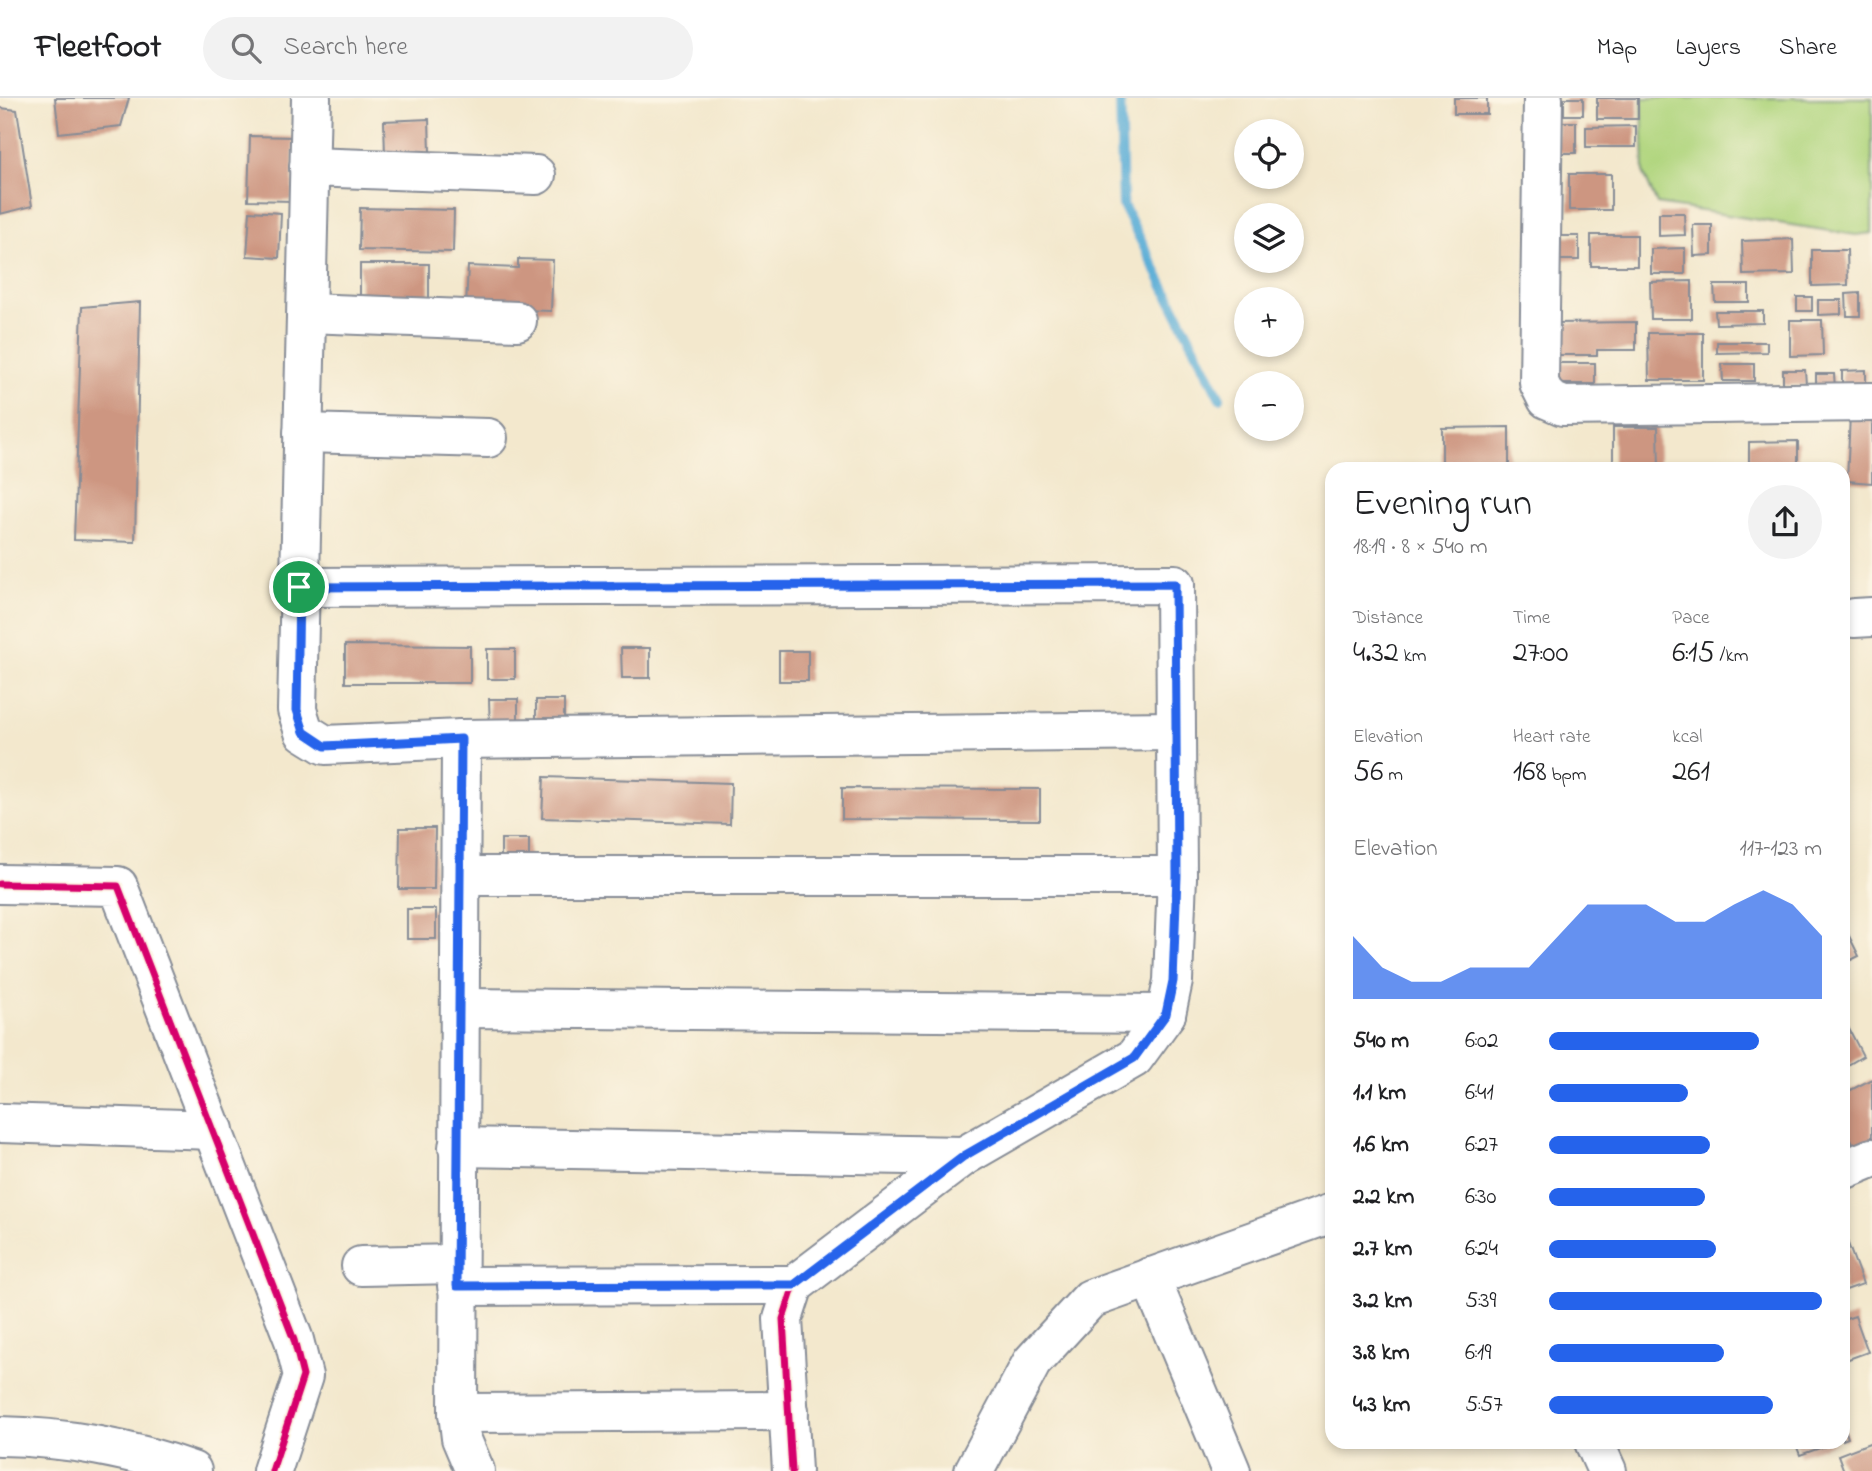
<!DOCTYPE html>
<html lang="en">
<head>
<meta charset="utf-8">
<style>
  body { margin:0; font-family:"Indie Flower",sans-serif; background:#f2f2f2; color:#202124; height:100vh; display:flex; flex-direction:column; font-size:26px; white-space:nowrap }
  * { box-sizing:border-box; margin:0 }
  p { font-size:23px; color:#757577 }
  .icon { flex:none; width:38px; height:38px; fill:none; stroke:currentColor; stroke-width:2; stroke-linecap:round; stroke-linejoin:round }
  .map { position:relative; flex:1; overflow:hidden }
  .sheet { position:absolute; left:1325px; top:364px; width:525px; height:987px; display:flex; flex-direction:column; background:#fff; border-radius:21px; box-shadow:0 4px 10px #0003 }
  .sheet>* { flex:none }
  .tools { position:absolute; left:1234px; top:21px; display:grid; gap:14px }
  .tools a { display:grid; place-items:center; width:70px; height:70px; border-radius:50%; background:#fff; box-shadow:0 4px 10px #0003; font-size:35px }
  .pin { position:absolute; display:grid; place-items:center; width:60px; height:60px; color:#fff; margin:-30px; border:4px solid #fff; border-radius:50%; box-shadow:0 2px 7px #0007 }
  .round { display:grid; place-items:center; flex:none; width:74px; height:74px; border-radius:37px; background:#f2f2f2 }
  .overview { display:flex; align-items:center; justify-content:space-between; height:119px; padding:0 28px }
  h1 { font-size:38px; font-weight:600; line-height:52px }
  .metrics { display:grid; grid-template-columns:repeat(3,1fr); gap:10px; height:119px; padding:7px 28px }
  .metrics div { display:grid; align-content:center }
  .metrics b { font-size:30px; font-weight:600 }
  .metrics small { font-size:19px; font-weight:400 }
  .metrics p { font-size:19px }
  .chart { height:196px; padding:14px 28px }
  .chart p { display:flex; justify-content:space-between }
  .chart svg { width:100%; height:126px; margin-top:7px; fill:#2563eb; opacity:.7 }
  ul { padding:0 28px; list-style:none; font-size:23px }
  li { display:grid; grid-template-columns:112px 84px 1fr; align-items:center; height:52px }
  li i { height:18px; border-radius:9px; background:#2563eb }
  header { display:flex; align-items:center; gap:42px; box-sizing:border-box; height:98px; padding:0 35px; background:#fff; border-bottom:2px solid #e0e0e0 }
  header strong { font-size:33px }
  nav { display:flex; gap:38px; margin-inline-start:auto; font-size:24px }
  .search { width:490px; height:63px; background:#f2f2f2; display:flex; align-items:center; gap:18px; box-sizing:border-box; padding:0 24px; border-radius:38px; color:#757577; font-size:26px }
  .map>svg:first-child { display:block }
  .green { fill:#b0d57e; stroke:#66826e; stroke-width:2 }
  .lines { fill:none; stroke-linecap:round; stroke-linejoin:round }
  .stream { stroke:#5caed7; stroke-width:10 }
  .building { fill:#cd9681 }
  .street-casing { stroke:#878c96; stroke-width:42 }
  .street { stroke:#fff; stroke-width:38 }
  .cycleway-casing { stroke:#fcf5e5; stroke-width:11 }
  .cycleway { stroke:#d6006c; stroke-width:7 }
  .route-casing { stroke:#fff; stroke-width:14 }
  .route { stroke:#2563eb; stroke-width:9 }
</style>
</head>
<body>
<header>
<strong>Fleetfoot</strong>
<div class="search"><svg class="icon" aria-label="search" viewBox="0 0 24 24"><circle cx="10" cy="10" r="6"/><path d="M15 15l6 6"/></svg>Search here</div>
<nav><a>Map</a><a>Layers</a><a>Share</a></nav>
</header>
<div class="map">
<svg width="1872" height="1373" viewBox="0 0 1872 1373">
  <rect width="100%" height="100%" fill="#fcf5e5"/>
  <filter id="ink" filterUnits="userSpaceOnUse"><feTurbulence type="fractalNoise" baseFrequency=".0143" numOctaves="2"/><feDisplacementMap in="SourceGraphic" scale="14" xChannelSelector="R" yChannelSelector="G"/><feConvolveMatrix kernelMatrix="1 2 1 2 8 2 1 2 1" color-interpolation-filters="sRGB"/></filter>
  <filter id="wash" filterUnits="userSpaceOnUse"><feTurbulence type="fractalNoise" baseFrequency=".00686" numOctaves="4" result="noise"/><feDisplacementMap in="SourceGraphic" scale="28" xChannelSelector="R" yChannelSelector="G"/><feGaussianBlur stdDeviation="1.57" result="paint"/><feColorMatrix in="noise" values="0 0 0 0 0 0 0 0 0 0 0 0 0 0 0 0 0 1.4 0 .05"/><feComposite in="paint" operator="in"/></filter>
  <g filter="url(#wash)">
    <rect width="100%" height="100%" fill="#f3e8cd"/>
    <!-- green -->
    <polygon class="green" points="1642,0 1872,0 1872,135 1856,137 1657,106 1644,76"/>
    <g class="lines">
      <!-- stream -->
      <polyline class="stream" points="1120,0 1123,107 1220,300"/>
    </g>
    <g id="blocks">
      <!-- building -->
      <g class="building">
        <polygon points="55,0 129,0 121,28 59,35"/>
        <rect x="1454" y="0" width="33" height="16"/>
        <rect x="1564" y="0" width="19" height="17"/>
        <rect x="1597" y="0" width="41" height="21"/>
        <polygon points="0,10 17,12 32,108 0,116"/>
        <polygon points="429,21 430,55 385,57 384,23"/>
        <rect x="1557" y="24" width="19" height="31"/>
        <polygon points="1636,28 1636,49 1586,49 1586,29"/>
        <polygon points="250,38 294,39 292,103 248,102"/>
        <rect x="1569" y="76" width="42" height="36"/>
        <polygon points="360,110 454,112 453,154 359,152"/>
        <polygon points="250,113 281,115 279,160 247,158"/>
        <polygon points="1659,115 1684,115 1685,137 1659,138"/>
        <polygon points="1693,127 1712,127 1712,157 1694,158"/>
        <rect x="1591" y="137" width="46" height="31"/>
        <rect x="1548" y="138" width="31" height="24"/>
        <polygon points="1793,141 1794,176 1743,177 1742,143"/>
        <polygon points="1685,150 1685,176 1651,176 1651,151"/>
        <polygon points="1812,152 1847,152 1848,187 1812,188"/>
        <polygon points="518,161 553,162 551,213 466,210 468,168 518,170"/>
        <polygon points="360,166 429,166 429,204 360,202"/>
        <polygon points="1692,183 1692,221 1651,221 1650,184"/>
        <polygon points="1714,187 1749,187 1749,204 1715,204"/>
        <polygon points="1860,195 1860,218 1847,218 1846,196"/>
        <rect x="1797" y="199" width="15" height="14"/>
        <polygon points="1818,202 1841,202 1841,216 1818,217"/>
        <polygon points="140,204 135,444 74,442 82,209"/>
        <polygon points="1715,213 1763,213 1763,225 1716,226"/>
        <polygon points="1790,222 1822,222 1823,257 1790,258"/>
        <polygon points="1636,224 1636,252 1597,252 1597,257 1556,257 1555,225"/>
        <polygon points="1648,235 1703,235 1703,282 1649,282"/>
        <polygon points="1717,244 1767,244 1767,254 1717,255"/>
        <rect x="1553" y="265" width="42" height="21"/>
        <polygon points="1722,266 1754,266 1754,283 1723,283"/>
        <polygon points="1783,272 1805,272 1806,287 1783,287"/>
        <polygon points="1866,272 1866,295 1842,295 1842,273"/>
        <polygon points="1816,276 1834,276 1835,290 1816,291"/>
        <polygon points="1850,317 1872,318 1872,385 1847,383"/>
        <polygon points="1509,329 1509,371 1442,371 1442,330"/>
        <polygon points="1613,329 1658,329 1659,371 1613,371"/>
        <polygon points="1798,343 1798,371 1749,371 1749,344"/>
        <polygon points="345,547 470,548 470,585 345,585"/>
        <polygon points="621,550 650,550 650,580 622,580"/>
        <rect x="487" y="551" width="28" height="30"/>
        <rect x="779" y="553" width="29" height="30"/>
        <polygon points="489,601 518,601 518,632 490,632"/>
        <rect x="536" y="602" width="28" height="30"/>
        <polygon points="544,679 731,685 730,726 542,720"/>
        <polygon points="842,690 1040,691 1040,722 842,721"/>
        <polygon points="400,730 435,730 434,791 399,791"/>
        <rect x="501" y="741" width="28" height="30"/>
        <rect x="407" y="811" width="29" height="30"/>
        <polygon points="1843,826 1859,858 1843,866"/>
        <polygon points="1848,929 1863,958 1846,968 1843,932"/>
        <polygon points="1872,981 1872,1044 1856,1052 1843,1026 1843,996"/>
        <polygon points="1843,1132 1863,1186 1843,1193"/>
        <polygon points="1855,1218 1868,1254 1843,1263 1843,1222"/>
        <polygon points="1843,1325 1848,1340 1843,1342"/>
        <polygon points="1795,1344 1837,1344 1800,1357"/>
        <polygon points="1872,1344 1872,1373 1844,1373 1838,1357"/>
      </g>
    </g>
  </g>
  <g filter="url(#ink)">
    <use href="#blocks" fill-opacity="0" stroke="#878c96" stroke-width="2"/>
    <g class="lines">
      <defs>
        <g id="street">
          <polyline points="311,0 297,612 304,634 325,647 461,641 1175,633"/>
          <polyline points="1543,0 1539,285 1547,301 1563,308 1872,304"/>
          <polyline points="309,69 536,77"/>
          <polyline points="307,215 517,223"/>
          <polyline points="303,335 488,340"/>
          <polyline points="299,489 1175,486 1177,778 1173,883 1166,916 1134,960 964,1058 794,1187 783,1221 792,1373"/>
          <polyline points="1854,520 1872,519"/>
          <polyline points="461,641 458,1315 461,1340 475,1373"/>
          <polyline points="461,778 1177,778"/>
          <polyline points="0,786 118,788 294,1242 303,1278 272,1373"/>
          <polyline points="461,910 1166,916"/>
          <polyline points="0,1025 214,1032"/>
          <polyline points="458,1049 964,1058"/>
          <polyline points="1843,1072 1872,1060"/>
          <polyline points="361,1168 457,1166"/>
          <polyline points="1150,1179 1231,1373"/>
          <polyline points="457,1188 794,1187"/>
          <polyline points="458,1315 789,1313"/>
          <path d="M 0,1338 C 64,1339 132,1351 192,1373"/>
          <polyline points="1594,1344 1607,1373"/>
          <polyline points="974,1373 1032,1264 1090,1201 1332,1115"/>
        </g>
      </defs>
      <!-- street casing -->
      <use href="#street" class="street-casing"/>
      <!-- street -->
      <use href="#street" class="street"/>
      <defs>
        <g id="cycleway">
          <polyline points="299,489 1175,486 1177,778 1173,883 1166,916 1134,960 964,1058 794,1187 783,1221 792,1373"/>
          <polyline points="0,786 118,788 294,1242 303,1278 272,1373"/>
        </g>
      </defs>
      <!-- cycleway casing -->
      <use href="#cycleway" class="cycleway-casing"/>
      <!-- cycleway -->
      <use href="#cycleway" class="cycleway"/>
    </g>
  </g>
  <g class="lines" filter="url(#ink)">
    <defs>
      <polygon id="route" points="1175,486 1177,778 1173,883 1166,916 1134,960 964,1058 794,1187 457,1188 461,641 325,648 304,634 297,612 299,489"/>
    </defs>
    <!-- route casing -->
    <use href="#route" class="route-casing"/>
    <!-- route -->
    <use href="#route" class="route"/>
  </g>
</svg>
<div class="tools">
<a><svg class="icon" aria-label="locate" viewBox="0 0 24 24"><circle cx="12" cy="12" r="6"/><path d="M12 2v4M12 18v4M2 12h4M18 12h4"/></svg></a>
<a><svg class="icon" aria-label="layers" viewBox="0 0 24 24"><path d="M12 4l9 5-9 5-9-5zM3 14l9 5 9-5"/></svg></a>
<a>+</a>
<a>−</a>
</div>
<div class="pin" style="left:299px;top:489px;background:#1e9e55"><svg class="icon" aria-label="arrive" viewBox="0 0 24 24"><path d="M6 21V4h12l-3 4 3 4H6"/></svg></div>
<section class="sheet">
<div class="overview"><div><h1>Evening run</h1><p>18:19 · 8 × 540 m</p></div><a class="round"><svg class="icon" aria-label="share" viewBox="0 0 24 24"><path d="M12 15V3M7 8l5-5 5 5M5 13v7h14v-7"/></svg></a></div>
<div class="metrics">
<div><p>Distance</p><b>4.32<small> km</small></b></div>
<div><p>Time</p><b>27:00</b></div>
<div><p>Pace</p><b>6:15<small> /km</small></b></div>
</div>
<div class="metrics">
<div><p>Elevation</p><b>56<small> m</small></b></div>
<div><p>Heart rate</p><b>168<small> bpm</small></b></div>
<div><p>kcal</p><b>261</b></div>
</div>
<div class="chart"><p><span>Elevation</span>117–123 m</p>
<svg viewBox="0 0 160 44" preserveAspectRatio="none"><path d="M0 44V22L10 33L20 38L30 38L40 33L50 33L60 33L70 22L80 11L90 11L100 11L110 17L120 17L130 11L140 6L150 11L160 22V44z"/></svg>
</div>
<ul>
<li><b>540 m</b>6:02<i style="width:77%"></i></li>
<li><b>1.1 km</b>6:41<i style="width:51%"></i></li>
<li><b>1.6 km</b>6:27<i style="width:59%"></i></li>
<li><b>2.2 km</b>6:30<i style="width:57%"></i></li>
<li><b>2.7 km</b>6:24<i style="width:61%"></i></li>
<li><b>3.2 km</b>5:39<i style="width:100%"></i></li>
<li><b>3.8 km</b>6:19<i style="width:64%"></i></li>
<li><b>4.3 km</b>5:57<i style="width:82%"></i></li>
</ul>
</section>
</div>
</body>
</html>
